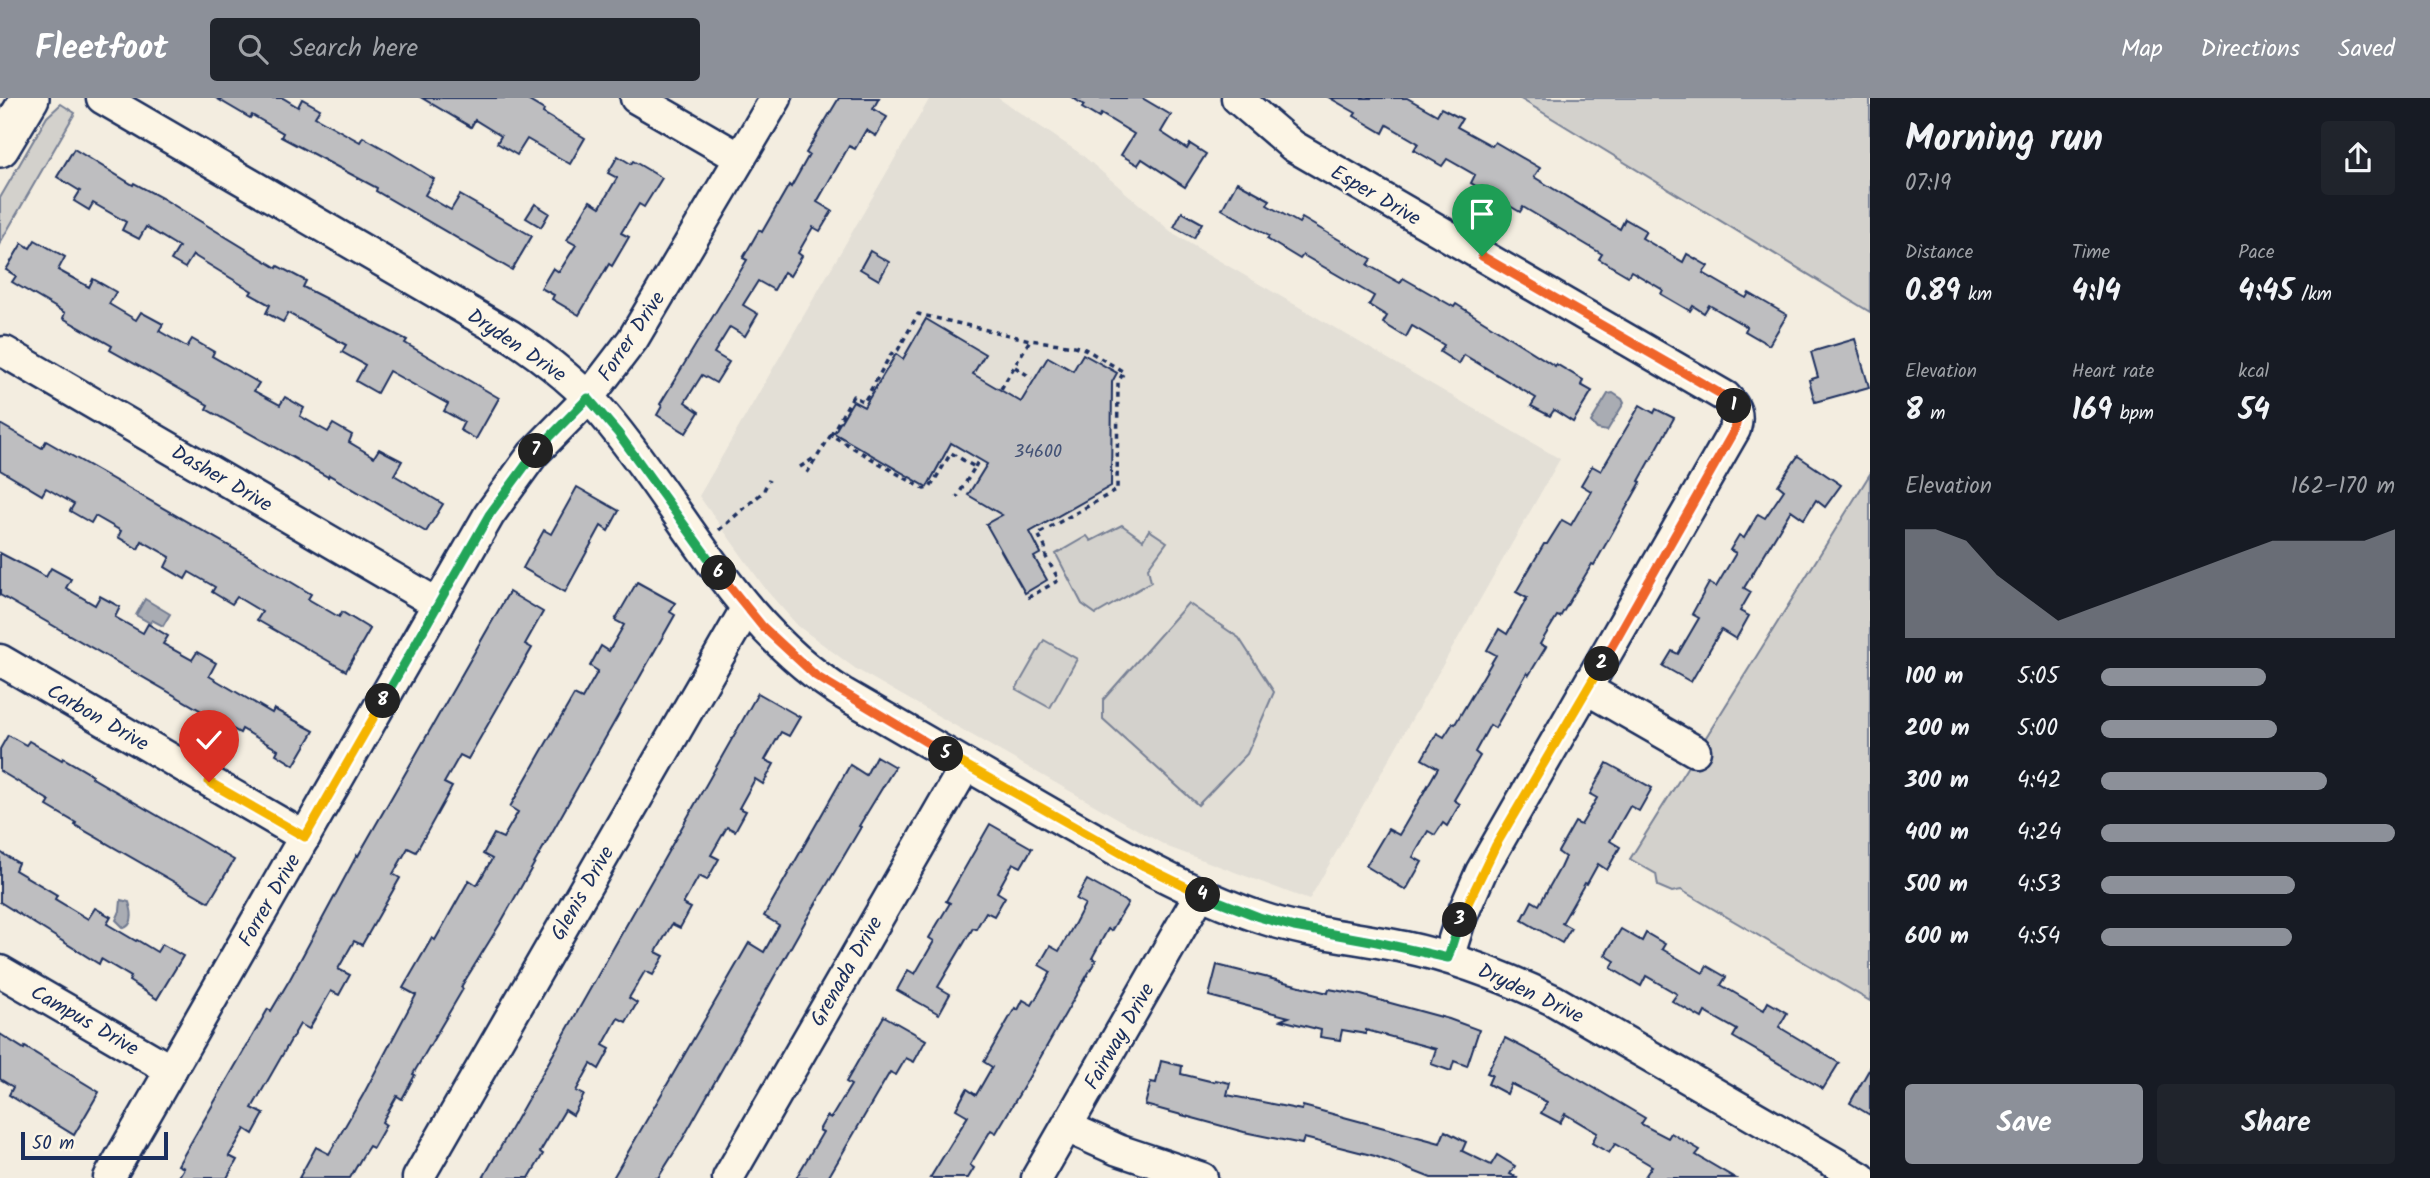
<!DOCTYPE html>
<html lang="en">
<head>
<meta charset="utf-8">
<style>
  body { margin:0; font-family:Kalam,sans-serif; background:#20242c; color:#f1f3f6; height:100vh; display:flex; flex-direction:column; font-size:26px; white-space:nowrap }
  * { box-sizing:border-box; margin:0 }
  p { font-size:23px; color:#9ea1a6 }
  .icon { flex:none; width:38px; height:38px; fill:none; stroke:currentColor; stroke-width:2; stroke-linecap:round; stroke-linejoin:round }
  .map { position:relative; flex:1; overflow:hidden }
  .sheet { display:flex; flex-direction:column; background:#171b24; width:560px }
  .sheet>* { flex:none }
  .scale { position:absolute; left:21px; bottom:18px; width:147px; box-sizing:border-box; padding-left:7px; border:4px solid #1b2f5e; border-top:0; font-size:19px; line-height:24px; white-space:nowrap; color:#1b2f5e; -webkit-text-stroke:5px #fcf5e5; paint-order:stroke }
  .pin { position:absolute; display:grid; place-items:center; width:60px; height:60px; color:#fff; margin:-72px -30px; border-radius:50% 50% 50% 0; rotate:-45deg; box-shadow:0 0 7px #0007 }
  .pin .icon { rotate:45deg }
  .km { position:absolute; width:35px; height:35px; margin:-18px; border-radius:50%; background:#222; color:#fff; font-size:19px; line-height:35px; text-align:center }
  .round { display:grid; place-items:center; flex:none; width:74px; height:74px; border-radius:7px; background:#20242c }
  .overview { display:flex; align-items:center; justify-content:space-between; height:119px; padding:0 35px }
  h1 { font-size:38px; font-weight:700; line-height:52px }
  .metrics { display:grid; grid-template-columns:repeat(3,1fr); gap:10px; height:119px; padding:7px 35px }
  .metrics div { display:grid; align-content:center }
  .metrics b { font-size:30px; font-weight:700 }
  .metrics small { font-size:19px; font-weight:400 }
  .metrics p { font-size:19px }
  .chart { height:196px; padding:14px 35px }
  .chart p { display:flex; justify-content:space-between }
  .chart svg { width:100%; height:126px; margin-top:7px; fill:#8c9099; opacity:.7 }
  .button { display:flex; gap:14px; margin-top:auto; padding:14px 35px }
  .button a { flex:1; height:80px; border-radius:7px; background:#8c9099; color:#fff; font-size:28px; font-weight:700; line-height:80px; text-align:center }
  .button a+a { background:#20242c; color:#f1f3f6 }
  ul { padding:0 35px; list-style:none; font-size:23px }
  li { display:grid; grid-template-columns:112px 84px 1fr; align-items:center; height:52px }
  li i { height:18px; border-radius:9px; background:#8c9099 }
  header { display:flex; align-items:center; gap:42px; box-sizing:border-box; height:98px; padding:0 35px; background:#8c9099; color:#fff }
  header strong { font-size:33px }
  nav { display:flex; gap:38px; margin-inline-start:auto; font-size:24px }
  .search { width:490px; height:63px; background:#20242c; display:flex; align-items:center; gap:18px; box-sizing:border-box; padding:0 24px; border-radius:7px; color:#9ea1a6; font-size:26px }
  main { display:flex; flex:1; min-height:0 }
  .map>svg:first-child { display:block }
  .built { fill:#e3dfd6 }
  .green { fill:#d3d1cc; stroke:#778095; stroke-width:2 }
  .water { fill:#a9acb3; stroke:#707a91; stroke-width:2 }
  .building { fill:#bebec0; stroke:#1b2f5e; stroke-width:2 }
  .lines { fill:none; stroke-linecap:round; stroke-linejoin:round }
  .minor-casing { stroke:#1b2f5e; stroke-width:35 }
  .major-casing { stroke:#1b2f5e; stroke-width:42 }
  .path { stroke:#1b2f5e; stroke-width:3.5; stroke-dasharray:5 5; stroke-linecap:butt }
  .minor { stroke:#fcf5e5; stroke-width:30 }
  .major { stroke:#fcf5e5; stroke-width:37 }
  .split-1-casing { stroke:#fff; stroke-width:14 }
  .split-2-casing { stroke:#fff; stroke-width:14 }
  .split-3-casing { stroke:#fff; stroke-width:14 }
  .split-4-casing { stroke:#fff; stroke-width:14 }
  .split-5-casing { stroke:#fff; stroke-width:14 }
  .split-6-casing { stroke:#fff; stroke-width:14 }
  .split-7-casing { stroke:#fff; stroke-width:14 }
  .split-8-casing { stroke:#fff; stroke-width:14 }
  .split-9-casing { stroke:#fff; stroke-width:14 }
  .split-1 { stroke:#f0652b; stroke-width:9 }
  .split-2 { stroke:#f0652b; stroke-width:9 }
  .split-3 { stroke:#f5b400; stroke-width:9 }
  .split-4 { stroke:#22a559; stroke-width:9 }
  .split-5 { stroke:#f5b400; stroke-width:9 }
  .split-6 { stroke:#f0652b; stroke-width:9 }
  .split-7 { stroke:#22a559; stroke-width:9 }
  .split-8 { stroke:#22a559; stroke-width:9 }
  .split-9 { stroke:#f5b400; stroke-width:9 }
  .labels { text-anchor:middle; stroke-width:5; stroke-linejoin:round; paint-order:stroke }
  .number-label { font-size:18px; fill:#445376 }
  .street-label { font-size:21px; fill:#1b2f5e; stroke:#fcf5e5 }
</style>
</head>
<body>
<header>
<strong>Fleetfoot</strong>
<div class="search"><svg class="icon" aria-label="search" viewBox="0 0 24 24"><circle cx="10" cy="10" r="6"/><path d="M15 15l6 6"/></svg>Search here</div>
<nav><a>Map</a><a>Directions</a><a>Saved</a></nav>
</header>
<main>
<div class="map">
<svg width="1870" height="1080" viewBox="0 0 1870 1080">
  <rect width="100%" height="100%" fill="#f3ede0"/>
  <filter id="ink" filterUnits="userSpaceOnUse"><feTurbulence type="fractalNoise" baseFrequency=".0143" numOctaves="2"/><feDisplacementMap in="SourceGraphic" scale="14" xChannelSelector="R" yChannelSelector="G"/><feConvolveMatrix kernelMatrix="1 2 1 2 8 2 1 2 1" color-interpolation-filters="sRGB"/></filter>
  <g filter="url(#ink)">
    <!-- built -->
    <polygon class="built" points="930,0 998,0 1081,56 1175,137 1560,361 1309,802 1168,749 856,571 798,528 767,493 699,398"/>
    <!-- green -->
    <g class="green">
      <polygon points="1519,0 1870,0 1870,214"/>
      <polygon points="61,6 75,15 0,145 0,100 47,19"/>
      <polygon points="1870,376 1870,903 1681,792 1672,794 1658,788 1656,776 1630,761"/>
      <polygon points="1122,427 1143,442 1149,432 1167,444 1148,470 1151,484 1096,516 1082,506 1056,456 1087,438 1091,443"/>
      <polygon points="1188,505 1239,540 1274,594 1247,656 1198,707 1103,621 1103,602"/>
      <polygon points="1044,542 1077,561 1050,610 1016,591"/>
    </g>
    <!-- water -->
    <g class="water">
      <polygon points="1613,295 1622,301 1624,305 1607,333 1597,331 1591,324 1608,296"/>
      <polygon points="145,501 170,516 163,528 152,522 150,525 136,517"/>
      <path d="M 121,802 L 129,804 C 132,813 135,826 124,830 L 116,822 L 120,813 Z"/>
    </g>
    <!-- building -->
    <g class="building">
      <polygon points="216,0 283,0 298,9 302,1 320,11 315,19 360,44 363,39 386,52 434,81 425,97 451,112 460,97 532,138 512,172 376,93 377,90 281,39 283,35 252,17 250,20"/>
      <polygon points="422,0 524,0 544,12 543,15 585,40 570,66 527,41 517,57 497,45 501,38 475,22 471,29"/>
      <polygon points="839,0 879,0 873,11 887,19 876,38 866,32 855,51 849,48 817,104 832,113 820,133 813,129 798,155 802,158 790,178 784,174 774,192 758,183 743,207 758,216 745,238 730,229 714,255 729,264 716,285 702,277 685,304 699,314 686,335 657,317 662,308 660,306 747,162 743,160 759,132 762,134 789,87 791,89 809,57 806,55"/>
      <polygon points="1073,0 1142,0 1171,17 1161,34 1187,51 1190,46 1206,56 1185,89 1142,61 1138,67 1121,57 1134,36 1101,16 1099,20 1082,10 1084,7"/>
      <polygon points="1330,0 1407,0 1437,17 1441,10 1462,21 1457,29 1492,48 1495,44 1540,70 1534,79 1620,131 1625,121 1646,133 1642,140 1683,164 1687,156 1708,168 1703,175 1746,200 1749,195 1787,217 1769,247 1745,233 1747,229 1709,207 1704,215 1693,208 1690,213 1661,196 1663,192 1631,173 1628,178 1599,161 1602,156 1523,109 1520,114 1471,85 1475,77 1447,61 1442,68 1414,52 1418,45 1387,27 1383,35 1354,18 1356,15"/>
      <polygon points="74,51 133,87 134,85 162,100 277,170 278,168 306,183 303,189 407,242 405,245 499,300 476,341 460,332 464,324 444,313 448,306 389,273 377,295 356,283 365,267 342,254 346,247 288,215 283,224 266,215 270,207 250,196 252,193 193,157 185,170 171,162 179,149 146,129 139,141 122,132 126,124 93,105 89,112 74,103 80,93 57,79"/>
      <polygon points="618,58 631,66 633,63 662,80 644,109 639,106 621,135 629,139 612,168 609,166 579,217 552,201 554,197 541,190 553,170 559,174 576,147 567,142 590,103 600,109 617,80 608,75"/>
      <polygon points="1237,84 1270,102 1267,107 1299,125 1302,120 1372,161 1368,167 1400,185 1403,180 1454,209 1456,206 1555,268 1556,266 1583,282 1581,287 1592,293 1573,324 1554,312 1550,318 1531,308 1536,300 1464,257 1459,266 1440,254 1444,247 1412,228 1406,239 1383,225 1387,218 1369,207 1374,198 1303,157 1300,161 1267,141 1269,138 1222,111"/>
      <polygon points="535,106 549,115 541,129 526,120"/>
      <polygon points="1182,114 1202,125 1194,140 1174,129"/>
      <polygon points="35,142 65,159 58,172 89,189 93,181 116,194 109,206 136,222 141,214 163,226 159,233 187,249 192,241 214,254 212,258 259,285 254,293 280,307 285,299 304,310 300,318 328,334 333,326 352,337 349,344 374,359 379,351 402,363 394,377 443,406 426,434 329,377 328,379 206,311 208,307 110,252 112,248 63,220 65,215 12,184 16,178 6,172 22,145 30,150"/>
      <polygon points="870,153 889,164 879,182 860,171"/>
      <polygon points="926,221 985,256 973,276 1021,304 1048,259 1073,273 1083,256 1117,275 1112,284 1111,388 1030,434 1041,455 1034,459 1047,482 1025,495 986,426 1002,417 968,397 987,366 951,345 927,389 834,335 853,303 864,309 896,256 903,261"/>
      <polygon points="1855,241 1869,289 1815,304 1809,282 1818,279 1811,254"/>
      <polygon points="1640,307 1654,315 1656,311 1674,320 1639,383 1641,384 1594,467 1592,466 1560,519 1557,518 1540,546 1546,549 1529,577 1527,575 1495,630 1490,627 1475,654 1480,658 1454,702 1460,706 1447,728 1443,725 1435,737 1428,733 1413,759 1422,764 1406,792 1366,768 1388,731 1399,737 1438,670 1422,661 1437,635 1444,639 1453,625 1455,626 1496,557 1487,552 1499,531 1507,536 1527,500 1516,494 1544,446 1547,446 1562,422 1571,427 1591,393 1581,387 1592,368 1601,373"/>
      <polygon points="0,326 42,350 46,343 266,469 311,496 308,501 339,519 342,514 370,531 346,573 257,522 262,514 237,499 232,506 212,494 215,489 189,474 185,481 165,469 170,459 142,443 138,451 118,439 121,433 95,418 91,425 70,413 74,406 46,390 42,397 0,372"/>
      <polygon points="1798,358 1841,387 1825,409 1816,402 1804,421 1791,412 1744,490 1751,494 1740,513 1749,518 1736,541 1721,532 1691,584 1663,568 1672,553 1678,556 1699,520 1692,516 1709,485 1716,489 1736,455 1730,452 1739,437 1744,440 1758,416 1765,420 1784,392 1778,387"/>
      <polygon points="577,389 619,413 608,433 601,428 565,494 523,470 544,432 551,436"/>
      <polygon points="0,455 46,479 51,470 71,481 66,490 95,507 100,498 120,509 115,519 143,535 148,526 168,538 163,546 192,562 197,554 216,565 209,578 272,615 274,611 314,633 294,667 276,656 278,652 242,631 240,635 0,497"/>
      <polygon points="637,484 675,505 670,514 675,517 500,826 461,889 463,891 413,976 415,977 402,1001 397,998 382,1024 386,1027 373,1050 369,1048 362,1059 350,1080 299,1080 316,1049 329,1056 363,997 416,897 403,890 432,840 435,842 469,782 477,787 492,761 483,756 494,736 503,740 518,714 510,709 540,656 574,597 582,601 598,573 590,568 601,548 609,553 624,527 615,522"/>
      <polygon points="509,494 543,514 525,546 532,550 468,661 460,657 444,685 452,689 416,754 408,750 393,776 400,780 362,847 354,843 338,871 350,877 339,897 331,893 309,931 300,926 252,1010 264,1016 253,1036 245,1031 229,1058 237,1062 227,1080 178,1080 184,1070 178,1067 268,911 271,913 290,881 357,757 358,758"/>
      <polygon points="758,595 800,619 789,638 781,634 765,662 774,666 763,686 755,681 739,710 746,713 735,733 727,729 711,757 719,761 707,782 699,778 683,806 691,810 680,830 672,826 656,854 664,858 653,877 645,873 629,900 637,905 626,924 618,920 603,947 610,951 599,971 591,966 576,993 584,997 573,1017 565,1012 540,1054 543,1056 529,1080 483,1080"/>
      <polygon points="8,637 26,647 29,643 62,662 63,660 92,677 91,679 234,762 209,804 75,727 76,725 47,708 50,703 0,673 0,651"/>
      <polygon points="876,658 895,669 859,728 861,729 805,824 682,1042 658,1080 613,1080 749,845 764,854 779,827 764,818 850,667 866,677"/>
      <polygon points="1607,665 1652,690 1639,713 1630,708 1610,743 1620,749 1607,772 1598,766 1587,786 1585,785 1562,825 1571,830 1562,845 1522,822 1532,803 1539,807 1560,770 1565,759 1558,754 1575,724 1581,727 1597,700 1590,696"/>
      <polygon points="990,726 1032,750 1021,769 1013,765 997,794 1005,799 994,818 986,814 976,831 973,830 938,889 950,896 939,916 897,892 908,872 915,876 934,843 929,840 950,805 946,803"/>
      <polygon points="0,754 18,765 15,772 57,797 55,801 88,821 95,810 111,819 107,826 136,843 137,842 157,854 162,846 183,858 157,901 129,883 131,879 101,861 99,866 0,804"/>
      <polygon points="1087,782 1128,805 1111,833 1108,831 1092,860 1096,862 1024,988 996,1035 991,1032 970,1067 974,1070 968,1080 930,1080 968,1018 956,1011 967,991 976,997 992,969 984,964 1015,910 1018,912 1023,902 1032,907 1051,874 1039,867 1050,848 1059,853 1075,825 1085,806 1076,801"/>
      <polygon points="1621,831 1642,843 1646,835 1665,846 1662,851 1703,875 1707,868 1726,879 1721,887 1764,912 1768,904 1787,915 1779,929 1839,965 1823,991 1733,939 1737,932 1705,914 1702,920 1672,903 1677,896 1646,878 1641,888 1611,870 1615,863 1605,857"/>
      <polygon points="1217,867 1328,895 1329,891 1361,897 1449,921 1479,932 1467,968 1454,963 1451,973 1431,966 1436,951 1366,932 1366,936 1342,932 1340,942 1320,939 1321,932 1281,922 1289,919 1209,898"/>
      <polygon points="884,918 926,942 914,964 906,960 896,977 890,974 828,1080 796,1080 823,1034 819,1032 827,1018 831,1020 851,987 846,984"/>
      <polygon points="0,936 24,951 25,949 99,994 74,1037 9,997 13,989 0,981"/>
      <polygon points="1505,940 1547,962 1645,1020 1641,1026 1668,1040 1671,1035 1700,1052 1696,1057 1735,1080 1644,1080 1652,1068 1615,1046 1609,1055 1592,1045 1597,1035 1565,1016 1560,1025 1541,1015 1547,1004 1511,986 1507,996 1488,986 1492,977 1487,975"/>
      <polygon points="1161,963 1182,968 1181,976 1214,984 1215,982 1230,985 1227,997 1302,1012 1303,1008 1440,1045 1445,1033 1466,1044 1462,1053 1491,1067 1497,1057 1515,1068 1510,1076 1518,1080 1431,1080 1375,1058 1304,1040 1302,1046 1244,1034 1145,1007 1151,984 1156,985"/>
      <polygon points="1870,970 1870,1017 1850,1005"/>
    </g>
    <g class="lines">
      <defs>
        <g id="minor">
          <path d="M 102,0 L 511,238 C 546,261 578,286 605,318 C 685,413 736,529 844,596 C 915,637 985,678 1055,718 C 1121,756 1187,794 1259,819 C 1306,835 1355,839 1404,849 C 1456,860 1505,879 1553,902 L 1861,1080"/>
          <polyline points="636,0 740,60"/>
          <path d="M 1237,0 L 1293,48 L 1726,299 C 1736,309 1739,317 1735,331 L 1481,774 L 1460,822 L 1448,860"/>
          <polyline points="5,254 438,506"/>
          <polyline points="0,562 305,739"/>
          <polyline points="1587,591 1695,653"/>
          <polyline points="0,873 171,972"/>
          <polyline points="1067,1029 1118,1052 1202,1080"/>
          <polyline points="109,1080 489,417 533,356 588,300 633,241 776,0"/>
          <polyline points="418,1080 746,511"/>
          <polyline points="728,1080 966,667"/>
          <polyline points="1037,1080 1200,796"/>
        </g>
        <polyline id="major" points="0,50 30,0"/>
      </defs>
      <!-- minor casing -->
      <use href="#minor" class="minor-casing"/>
      <!-- major casing -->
      <use href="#major" class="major-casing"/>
      <!-- path -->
      <g class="path">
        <polyline points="1015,269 1032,280"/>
        <polyline points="1001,291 1030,242"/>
        <polyline points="831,337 853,298 864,304 891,256 898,252 918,216 1030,242 1074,248 1085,251 1124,274 1118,284 1117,392 1038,436 1045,449 1046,459 1059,482 1024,502"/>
        <polyline points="800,369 816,359"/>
        <polyline points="975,369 979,361"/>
        <polyline points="807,375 831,337 924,391 930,390 951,355 975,369 957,399"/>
        <polyline points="719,432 763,394 769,382"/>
      </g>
      <!-- minor -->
      <use href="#minor" class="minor"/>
      <!-- major -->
      <use href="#major" class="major"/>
    </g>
  </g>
  <g class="lines" filter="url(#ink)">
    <defs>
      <polyline id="split-1" points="1482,158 1726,299 1734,308"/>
      <polyline id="split-2" points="1602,566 1735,331 1737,322 1734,308"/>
      <polyline id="split-3" points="1460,822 1496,747 1602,566"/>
      <polyline id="split-4" points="1203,797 1259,819 1294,829 1377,844 1448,860 1460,822"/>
      <polyline id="split-5" points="946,656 1144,768 1203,797"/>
      <polyline id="split-6" points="719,475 762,528 816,578 946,656"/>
      <polyline id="split-7" points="536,353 588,300 618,335 719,475"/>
      <polyline id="split-8" points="383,603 489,417 536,353"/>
      <polyline id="split-9" points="209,684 305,739 383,603"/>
    </defs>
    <!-- split-1 casing -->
    <use href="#split-1" class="split-1-casing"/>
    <!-- split-2 casing -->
    <use href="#split-2" class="split-2-casing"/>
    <!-- split-3 casing -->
    <use href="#split-3" class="split-3-casing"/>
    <!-- split-4 casing -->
    <use href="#split-4" class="split-4-casing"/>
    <!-- split-5 casing -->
    <use href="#split-5" class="split-5-casing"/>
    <!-- split-6 casing -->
    <use href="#split-6" class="split-6-casing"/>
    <!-- split-7 casing -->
    <use href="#split-7" class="split-7-casing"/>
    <!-- split-8 casing -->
    <use href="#split-8" class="split-8-casing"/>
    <!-- split-9 casing -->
    <use href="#split-9" class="split-9-casing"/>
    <!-- split-1 -->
    <use href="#split-1" class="split-1"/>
    <!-- split-2 -->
    <use href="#split-2" class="split-2"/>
    <!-- split-3 -->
    <use href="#split-3" class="split-3"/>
    <!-- split-4 -->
    <use href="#split-4" class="split-4"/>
    <!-- split-5 -->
    <use href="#split-5" class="split-5"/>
    <!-- split-6 -->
    <use href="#split-6" class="split-6"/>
    <!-- split-7 -->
    <use href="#split-7" class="split-7"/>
    <!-- split-8 -->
    <use href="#split-8" class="split-8"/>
    <!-- split-9 -->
    <use href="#split-9" class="split-9"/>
  </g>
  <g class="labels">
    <!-- number labels -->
    <g class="number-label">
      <text x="1038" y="359">34600</text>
    </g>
    <!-- street labels -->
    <g class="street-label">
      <text transform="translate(1376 97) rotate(30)" y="7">Esper Drive</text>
      <text transform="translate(631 238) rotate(-56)" y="7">Forrer Drive</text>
      <text transform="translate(517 247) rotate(34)" y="7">Dryden Drive</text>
      <text transform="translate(222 380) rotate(30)" y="7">Dasher Drive</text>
      <text transform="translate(98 619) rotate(30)" y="7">Carbon Drive</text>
      <text transform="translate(582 795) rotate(-60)" y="7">Glenis Drive</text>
      <text transform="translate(269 802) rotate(-60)" y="7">Forrer Drive</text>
      <text transform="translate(846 873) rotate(-60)" y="7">Grenada Drive</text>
      <text transform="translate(1531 895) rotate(25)" y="7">Dryden Drive</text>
      <text transform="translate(85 922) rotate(30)" y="7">Campus Drive</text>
      <text transform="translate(1119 938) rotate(-60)" y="7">Fairway Drive</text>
    </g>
  </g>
</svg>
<div class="scale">50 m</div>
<div class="pin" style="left:1482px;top:158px;background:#1e9e55"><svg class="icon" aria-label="arrive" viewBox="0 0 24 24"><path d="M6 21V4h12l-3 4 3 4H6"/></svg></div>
<div class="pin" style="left:209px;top:684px;background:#d93025"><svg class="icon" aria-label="check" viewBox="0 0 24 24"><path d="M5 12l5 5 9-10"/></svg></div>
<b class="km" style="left:1734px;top:308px">1</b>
<b class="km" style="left:1602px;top:566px">2</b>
<b class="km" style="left:1460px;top:822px">3</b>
<b class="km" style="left:1203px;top:797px">4</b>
<b class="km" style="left:946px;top:656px">5</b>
<b class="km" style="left:719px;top:475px">6</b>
<b class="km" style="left:536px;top:353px">7</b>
<b class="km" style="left:383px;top:603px">8</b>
</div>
<section class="sheet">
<div class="overview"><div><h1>Morning run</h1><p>07:19</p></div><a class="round"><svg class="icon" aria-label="share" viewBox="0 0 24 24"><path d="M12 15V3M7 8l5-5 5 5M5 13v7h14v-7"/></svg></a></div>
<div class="metrics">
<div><p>Distance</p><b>0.89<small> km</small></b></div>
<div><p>Time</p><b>4:14</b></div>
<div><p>Pace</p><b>4:45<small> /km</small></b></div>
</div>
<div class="metrics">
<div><p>Elevation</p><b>8<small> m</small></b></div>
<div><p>Heart rate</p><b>169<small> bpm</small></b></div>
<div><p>kcal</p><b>54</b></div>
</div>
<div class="chart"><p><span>Elevation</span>162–170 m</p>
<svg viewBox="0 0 160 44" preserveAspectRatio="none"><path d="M0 44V6L10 6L20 10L30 22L40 30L50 38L60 34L70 30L80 26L90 22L100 18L110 14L120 10L130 10L140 10L150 10L160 6V44z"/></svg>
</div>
<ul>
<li><b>100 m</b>5:05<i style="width:56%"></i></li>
<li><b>200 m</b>5:00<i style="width:60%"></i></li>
<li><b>300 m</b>4:42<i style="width:77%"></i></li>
<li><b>400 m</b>4:24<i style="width:100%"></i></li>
<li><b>500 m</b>4:53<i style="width:66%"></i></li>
<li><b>600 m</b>4:54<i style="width:65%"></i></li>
</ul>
<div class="button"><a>Save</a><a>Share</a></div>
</section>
</main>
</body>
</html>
